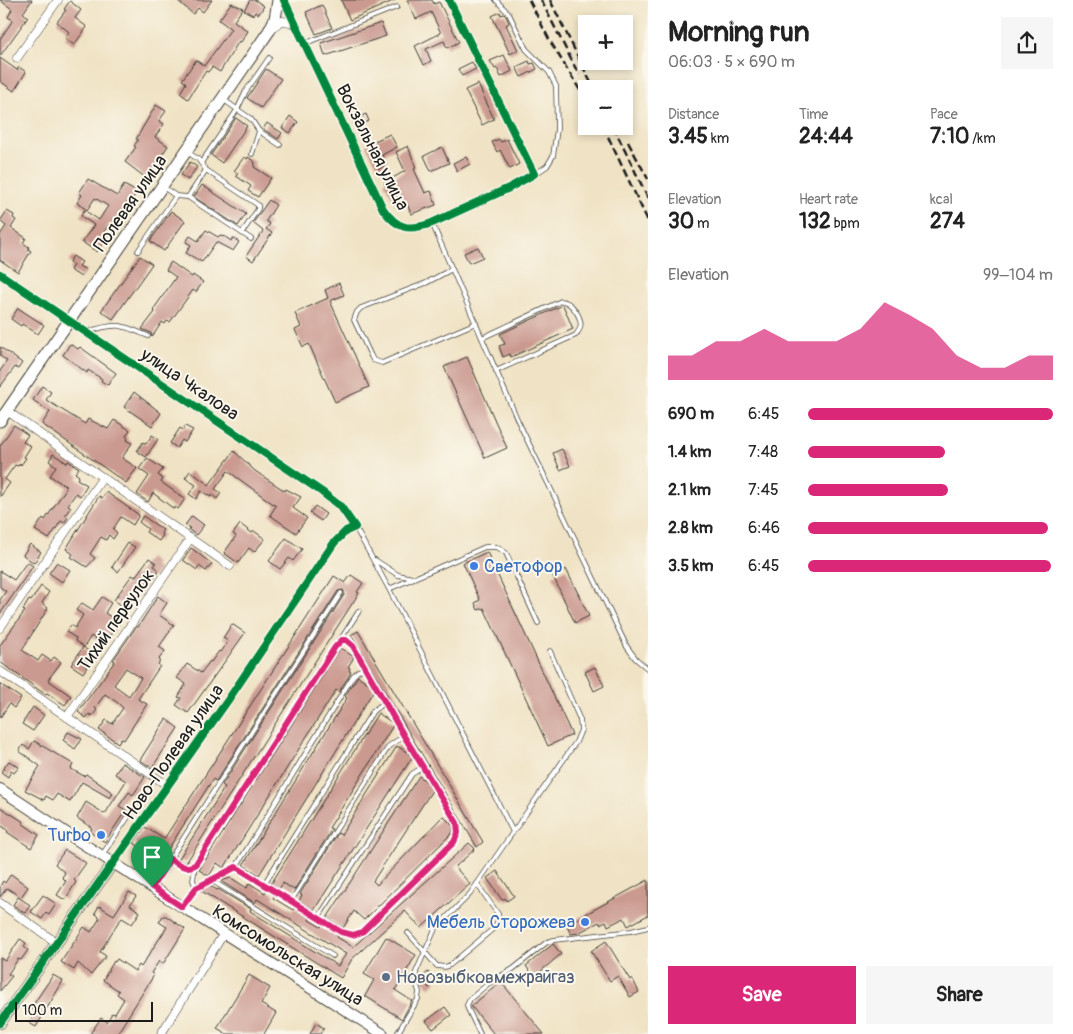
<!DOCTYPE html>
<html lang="en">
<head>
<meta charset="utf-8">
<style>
  body { margin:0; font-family:Pangolin,sans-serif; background:#f6f6f6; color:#222; height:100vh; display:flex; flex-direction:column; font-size:19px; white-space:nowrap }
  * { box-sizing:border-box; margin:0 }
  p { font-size:16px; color:#767676 }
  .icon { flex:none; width:28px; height:28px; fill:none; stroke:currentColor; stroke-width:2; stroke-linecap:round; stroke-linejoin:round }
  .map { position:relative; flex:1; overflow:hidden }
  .sheet { display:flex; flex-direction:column; background:#fff; width:425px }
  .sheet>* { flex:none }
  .controls { position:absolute; left:578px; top:15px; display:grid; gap:10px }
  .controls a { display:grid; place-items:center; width:55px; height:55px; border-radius:0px; background:#fff; box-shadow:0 2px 8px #0003; font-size:25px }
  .scale { position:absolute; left:15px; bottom:12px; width:138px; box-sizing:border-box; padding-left:5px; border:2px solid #1c1c1c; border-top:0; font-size:14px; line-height:18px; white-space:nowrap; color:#1c1c1c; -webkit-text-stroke:4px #fbf7ec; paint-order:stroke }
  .pin { position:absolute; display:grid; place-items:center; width:42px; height:42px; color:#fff; margin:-51px -21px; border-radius:50% 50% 50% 0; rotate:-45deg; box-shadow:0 0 5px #0007 }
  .pin .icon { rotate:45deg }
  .round { display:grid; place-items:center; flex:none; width:52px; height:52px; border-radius:0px; background:#f6f6f6 }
  .headline { display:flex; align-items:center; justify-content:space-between; height:85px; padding:0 20px }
  h1 { font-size:28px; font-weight:700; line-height:38px }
  .figures { display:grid; grid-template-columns:repeat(3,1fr); gap:8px; height:85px; padding:5px 20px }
  .figures div { display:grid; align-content:center }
  .figures b { font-size:21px; font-weight:700 }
  .figures small { font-size:14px; font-weight:400 }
  .figures p { font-size:14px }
  .chart { height:140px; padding:10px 20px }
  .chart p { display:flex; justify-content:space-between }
  .chart svg { width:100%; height:90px; margin-top:5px; fill:#db2777; opacity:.7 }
  .primary-button { display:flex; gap:10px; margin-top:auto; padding:10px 20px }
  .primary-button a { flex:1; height:58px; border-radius:0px; background:#db2777; color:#fff; font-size:20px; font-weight:700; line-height:58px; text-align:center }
  .primary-button a+a { background:#f6f6f6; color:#222 }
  ul { padding:0 20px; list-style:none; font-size:16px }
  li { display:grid; grid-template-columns:80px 60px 1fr; align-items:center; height:38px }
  li i { height:12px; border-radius:6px; background:#db2777 }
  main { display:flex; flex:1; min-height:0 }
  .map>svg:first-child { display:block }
  .building { fill:#ca998f; fill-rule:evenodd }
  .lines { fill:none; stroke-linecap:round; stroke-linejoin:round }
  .service-casing { stroke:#3c3a35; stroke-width:5.5 }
  .minor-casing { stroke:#3c3a35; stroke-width:9 }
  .tertiary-casing { stroke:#3c3a35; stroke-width:12 }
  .secondary-casing { stroke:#3c3a35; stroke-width:13 }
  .service { stroke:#fff; stroke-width:4 }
  .minor { stroke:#fff; stroke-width:8 }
  .tertiary { stroke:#fff; stroke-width:10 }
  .secondary { stroke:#fff; stroke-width:11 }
  .rail { stroke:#1c1c1c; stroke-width:2.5; stroke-dasharray:8 4; stroke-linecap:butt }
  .cycleway-casing { stroke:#fbf7ec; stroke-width:11 }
  .cycleway { stroke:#00873e; stroke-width:8 }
  .route-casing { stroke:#fff; stroke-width:10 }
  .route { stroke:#db2777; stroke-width:6 }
  .shop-dot { fill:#3f7fe0; stroke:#fbf7ec; stroke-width:2 }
  .service-dot { fill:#5c6f8a; stroke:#fbf7ec; stroke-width:2 }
  .labels { text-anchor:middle; stroke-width:4; stroke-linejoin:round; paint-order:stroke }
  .street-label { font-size:18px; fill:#1c1c1c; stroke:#fbf7ec }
  .shop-label { font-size:18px; fill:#366cbe; stroke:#fbf7ec; text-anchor:end }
  .service-label { font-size:18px; fill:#4e5e75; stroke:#fbf7ec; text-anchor:start }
</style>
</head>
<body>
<main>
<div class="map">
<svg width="648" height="1034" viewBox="0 0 648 1034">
  <rect width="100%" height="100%" fill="#fbf7ec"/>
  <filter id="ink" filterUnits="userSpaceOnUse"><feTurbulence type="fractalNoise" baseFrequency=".02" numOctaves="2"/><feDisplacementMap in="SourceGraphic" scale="10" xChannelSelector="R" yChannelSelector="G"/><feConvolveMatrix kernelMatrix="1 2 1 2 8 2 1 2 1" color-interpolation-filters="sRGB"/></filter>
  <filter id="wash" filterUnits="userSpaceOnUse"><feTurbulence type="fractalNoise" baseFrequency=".0096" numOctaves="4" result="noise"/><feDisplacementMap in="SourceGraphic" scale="20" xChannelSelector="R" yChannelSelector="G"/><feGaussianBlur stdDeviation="1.12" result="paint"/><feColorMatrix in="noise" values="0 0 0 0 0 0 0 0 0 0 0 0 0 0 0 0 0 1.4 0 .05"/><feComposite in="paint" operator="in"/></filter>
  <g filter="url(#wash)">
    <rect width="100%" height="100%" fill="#f0e3c5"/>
    <g id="blocks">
      <!-- building -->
      <g class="building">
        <polygon points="0,0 32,0 23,13 28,17 0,56 0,39 13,20 8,17 12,9"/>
        <polygon points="177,0 212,0 203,12 198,8 193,14"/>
        <polygon points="250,0 255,0 264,6 259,14 255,12 253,15 244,10"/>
        <polygon points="341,0 395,0 350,20"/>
        <polygon points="407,0 432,0 434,4 439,2 459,42 447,48 444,41 426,49 431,61 424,65 415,46 441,33 431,12 416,19"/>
        <polygon points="70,1 81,10 75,18 87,27 74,45 65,38 69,32 57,22 66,10 64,9"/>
        <polygon points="231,3 243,8 234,21 248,31 241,42 239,41 220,72 212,67 208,72 206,71 188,99 180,93 186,83 182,80 196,60 204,66 231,29 219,20"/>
        <polygon points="322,5 332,28 316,34 306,12"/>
        <polygon points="500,12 501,15 504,14 506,16 509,23 506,25 518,50 510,54 492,16"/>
        <polygon points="381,23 386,36 325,56 321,43"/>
        <polygon points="504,55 512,71 501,77 497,68 495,69 490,61"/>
        <polygon points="0,58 17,70 19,67 26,72 14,91 0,81"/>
        <polygon points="529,61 530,64 534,63 537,69 521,77 516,67"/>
        <polygon points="472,62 476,69 462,76 458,69"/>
        <polygon points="266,69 281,79 261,108 247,98"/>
        <polygon points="478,84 494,119 482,125 465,90"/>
        <polygon points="156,105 166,111 159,121 164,124 155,137 168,146 146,178 125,162 136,147 134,146 138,140 136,139"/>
        <polygon points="366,114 369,121 358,126 355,119"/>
        <polygon points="290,116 298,122 290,133 282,128"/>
        <polygon points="236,118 247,126 222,163 211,155"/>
        <polygon points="267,123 282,133 278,139 263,129"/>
        <polygon points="390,134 397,147 382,155 386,165 379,169 366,145"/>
        <polygon points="499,139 501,142 507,139 519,164 510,169 500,150 497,152 492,142"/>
        <polygon points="408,146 416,168 414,169 425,193 431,191 436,205 411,214 407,203 399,207 398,204 396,204 384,183 405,171 396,152"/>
        <polygon points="442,147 449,163 431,171 424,156"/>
        <polygon points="244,157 247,159 248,157 255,162 254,167 271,178 258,197 248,191 251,186 236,176 238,173 234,171"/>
        <polygon points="466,157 470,164 457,171 453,163"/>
        <polygon points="190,162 197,167 188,180 181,175"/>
        <polygon points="88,179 117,196 124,185 137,192 130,202 128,201 117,217 120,219 114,227 109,224 100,238 105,241 97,252 82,242 94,225 81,216 84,210 99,220 108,206 95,198 87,210 77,203 82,195 79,193"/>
        <polygon points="202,185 246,214 238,226 194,197"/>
        <polygon points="269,200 276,205 266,221 270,224 266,229 272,233 253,261 246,256 263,231 253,223"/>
        <polygon points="7,211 14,215 13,218 16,220 11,228 26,238 23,243 29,247 28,249 31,251 18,272 0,260 0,235 6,226 0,221"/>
        <polygon points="171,211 185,221 164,251 150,241"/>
        <polygon points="206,230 218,237 220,235 223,237 224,236 231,241 233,238 239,242 233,251 216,242 202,262 186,253 191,245 186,242 190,236 198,241"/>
        <polygon points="478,247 483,257 469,263 464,253"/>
        <polygon points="73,256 82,262 79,266 86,270 81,277 70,270 73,265 69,262"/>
        <polygon points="140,256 152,264 113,319 101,311"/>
        <polygon points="171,262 192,277 193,275 203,282 196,292 193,290 170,322 167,321 165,324 162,322 152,337 151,333 142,329 155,312 153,310 176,277 166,270"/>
        <polygon points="339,283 344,295 330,301 369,387 335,402 309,344 303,347 295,330 301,327 295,313 328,298 325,290"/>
        <polygon points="563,305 573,329 511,357 510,354 503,357 499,346 505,344 500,334"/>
        <polygon points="18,308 44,325 38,334 22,324 21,326 11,319"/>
        <polygon points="70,344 78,349 80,347 116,373 108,385 101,381 102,379 88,370 87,373 63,355"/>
        <polygon points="0,347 22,363 18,369 15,367 0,387 0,371 7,361 0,356"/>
        <polygon points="467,357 507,448 485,458 444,367"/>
        <polygon points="42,386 51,392 46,400 85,424 88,419 108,429 114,420 130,430 126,436 128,438 127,440 132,443 122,458 137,468 126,483 42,424 50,412 33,400"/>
        <polygon points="134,392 161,413 152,426 124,407"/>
        <polygon points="14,425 28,435 23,442 31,446 24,457 26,458 21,465 20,463 18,466 15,465 5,479 10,483 0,497 0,446"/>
        <polygon points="185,426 193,430 185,442 182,440 177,448 170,443 180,428 183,430"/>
        <polygon points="152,435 158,439 146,457 137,451 143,442 146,444"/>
        <polygon points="562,449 570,466 560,470 553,453"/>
        <polygon points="234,451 255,471 285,491 286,489 301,497 293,508 307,518 296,533 270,515 276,506 228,471 215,489 221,493 217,499 212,495 211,497 201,491 196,499 189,494 196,485 185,478 190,471 209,485"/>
        <polygon points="53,454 67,463 68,461 79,468 75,473 79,476 77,479 87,485 80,496 76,493 68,505 71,507 65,515 68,517 64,523 61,521 49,539 35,530 43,518 45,520 67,487 50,476 56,466 49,461"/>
        <polygon points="147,458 163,469 158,475 163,479 161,482 185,499 178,509 175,507 174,509 153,493 148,502 137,494 149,476 139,469"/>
        <polygon points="106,492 139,515 133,525 121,517 113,529 117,533 113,539 109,535 106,540 101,537 90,554 95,558 87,567 71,557 73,554 66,549 99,496 102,498"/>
        <polygon points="315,506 326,514 321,521 310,513"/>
        <polygon points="143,516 163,530 161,533 163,535 159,541 146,532 148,529 139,522"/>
        <polygon points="192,516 204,525 196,535 188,529 190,528 185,525"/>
        <polygon points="240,524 252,533 254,531 265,539 254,552 249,548 238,563 224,553 236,536 233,534"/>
        <polygon points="286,538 302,549 293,561 289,558 280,569 269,561"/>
        <polygon points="128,543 135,547 118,572 112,567"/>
        <polygon points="30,544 41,552 34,563 23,555"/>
        <polygon points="191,548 212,564 206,571 199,566 197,570 183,560"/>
        <polygon points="487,552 572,735 548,746 484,608 478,610 475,603 480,600 463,563"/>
        <polygon points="149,558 156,563 154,566 159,570 154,577 152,576 128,610 114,600 132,575 135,577"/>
        <polygon points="27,562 33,566 0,614 0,600 6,591 0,587 0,571 14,580"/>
        <polygon points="57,562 70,570 62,582 49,573"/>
        <polygon points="566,569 589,616 575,623 553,576"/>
        <polygon points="351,575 363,583 357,592 359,593 186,863 178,860 225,787 222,785 344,595 344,592 343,590 338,591 216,781 213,779 158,865 150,860 153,856 134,843 145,827 164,839 334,576 345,583"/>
        <polygon points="41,586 49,592 42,603 48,608 22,650 38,661 42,655 51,661 54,657 61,662 48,680 71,696 65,705 47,693 46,695 0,662 0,645 25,611 23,610 29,600 31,601"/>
        <path d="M 158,596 L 167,603 L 159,615 L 174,625 L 159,647 L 165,651 L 159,659 L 160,660 L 158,665 L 160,666 L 138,699 L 147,704 L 124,740 L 121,738 L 118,743 L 99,730 L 106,720 L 112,724 L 123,708 L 118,703 L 105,694 L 95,708 L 97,710 L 92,716 L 89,714 L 86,718 L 78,712 L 103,678 L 115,661 L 113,660 L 136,627 L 138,627 ZM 126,668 L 141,678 L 129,696 L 114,685 Z"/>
        <polygon points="102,597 111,603 105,613 119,623 104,644 91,636 84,647 75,641 76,638 66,632 71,625 75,628 83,615 76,610 82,603 93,610"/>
        <polygon points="232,624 245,633 188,713 176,705 181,698 178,697 186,684 177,678 187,664 201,673 210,661 211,662 219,651 220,652 228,641 223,638"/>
        <polygon points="358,631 483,842 477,847 351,635"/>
        <polygon points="83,647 91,653 84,665 87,667 83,673 71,665"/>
        <polygon points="340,648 354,657 348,667 350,668 349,671 351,672 339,692 336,690 224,868 217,863 209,876 199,870"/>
        <polygon points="595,667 604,686 594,691 585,672"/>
        <polygon points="358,676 371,685 374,690 259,875 243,865 347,698 345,696"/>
        <polygon points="0,684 21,698 14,708 9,704 0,718"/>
        <polygon points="33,707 44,715 33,731 22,724"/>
        <polygon points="378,713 394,724 329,828 332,829 294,890 283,883 279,889 271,884"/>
        <polygon points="166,719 178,728 152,768 140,760"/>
        <polygon points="68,732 82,739 75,749 63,740"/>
        <polygon points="34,741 73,764 71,769 84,776 86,774 113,793 110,798 82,782 70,802 57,794 53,800 46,796 44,800 25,790 40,766 19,751 23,745 29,749"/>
        <polygon points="397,746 413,756 314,910 299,901 302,895 300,894 338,833 341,835"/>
        <polygon points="9,761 19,767 14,773 11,771 8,777 1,772"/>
        <polygon points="122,763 145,777 133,795 129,792 119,806 126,810 105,842 90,832 92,828 77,818 86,802 105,814 126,781 115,774"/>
        <polygon points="419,776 430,784 433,789 373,881 377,885 443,816 453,826 453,832 364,920 354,911 343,928 327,918"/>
        <polygon points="0,807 24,822 22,823 39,835 31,848 7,832 8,830 0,825"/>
        <polygon points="469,843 475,849 455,867 470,884 421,928 405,911 352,959 341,978 200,890 209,885 217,890 218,889 251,909 250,911 338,966 346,954 257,899 255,903 222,882 224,880 231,878 247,888 249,883 265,893 267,890 275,895 273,898 293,910 295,907 310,917 309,920 321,927 323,924 339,934 337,937 353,947"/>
        <polygon points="65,850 86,863 74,880 76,882 65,900 57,895 66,881 62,877 65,873 55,864"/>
        <polygon points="497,871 514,896 507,901 505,898 502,900 487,878"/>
        <polygon points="11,874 28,887 21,897 7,888 0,897 0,886 3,881 5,883"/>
        <polygon points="648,880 648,915 628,926 624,918 608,926 606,921 600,924 599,922 578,933 571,934 566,925"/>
        <polygon points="129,892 136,896 130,905 140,912 132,924 122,918 117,924 100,952 106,956 91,975 78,963 74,970 61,962 84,927 91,932 100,918 95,913 99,906 114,915"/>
        <polygon points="43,895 56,904 49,915 46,913 42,919 31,912"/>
        <polygon points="18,897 30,905 25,913 13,905"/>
        <polygon points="163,916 166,916 185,929 163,964 159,961 151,973 154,975 117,1034 90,1034 101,1018 107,1022 112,1013 115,1014 124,999 117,994 119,991 103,980 114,961 115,962 117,959 135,971 139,965 141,967 167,927 159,922"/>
        <polygon points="386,937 416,955 395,990 412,1001 402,1019 365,996 374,980 364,974"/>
        <polygon points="20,939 26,943 24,947 28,950 21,960 18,959 8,974 12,976 0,991 0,958 5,961"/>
        <polygon points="606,941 630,980 632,978 639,992 630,997 618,976 610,981 591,951"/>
        <polygon points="553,944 561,954 534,977 526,966"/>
        <polygon points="428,972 436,982 429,988 421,978"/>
        <polygon points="53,975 63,981 36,1027 29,1023 35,1014 34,1013 35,1011 31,1008"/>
        <polygon points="249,975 270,988 261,1004 276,1013 264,1034 227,1034 217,1028"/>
        <polygon points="501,982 544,1034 494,1034 471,1006"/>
        <polygon points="445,1007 451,1015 433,1029 426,1021"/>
        <polygon points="316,1023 324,1028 320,1034 310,1034"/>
      </g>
    </g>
  </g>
  <g filter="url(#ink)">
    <use href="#blocks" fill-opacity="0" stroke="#3c3a35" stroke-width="1"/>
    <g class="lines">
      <defs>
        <g id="service">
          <polyline points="496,0 509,14 526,49 549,72 556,86 557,129 553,156 547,166 535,174"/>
          <polyline points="306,43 397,7"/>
          <polyline points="224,100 251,119 259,131 280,145"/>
          <polyline points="187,152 198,159 206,170 258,205 258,209 242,233"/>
          <polyline points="252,154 259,131"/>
          <polyline points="201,163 237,110 246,91 269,58"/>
          <polyline points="163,187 176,196 188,197 251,239"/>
          <polyline points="188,197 206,170"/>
          <polyline points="432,223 518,421 627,647 636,659 648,669"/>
          <polyline points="138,251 176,196"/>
          <polyline points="452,269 426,283 361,308 357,312 354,320 371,356 373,360 382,363 476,323"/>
          <path d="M 87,332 C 116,322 121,324 148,336"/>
          <path d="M 482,338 L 561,301 C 572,301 583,319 580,328 C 579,331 577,333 576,335 L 496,371"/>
          <polyline points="355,527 389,589 513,832 470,894 435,929 416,972 416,982 419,992 418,999 397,1034"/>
          <polyline points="375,560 398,575 413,578"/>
          <polyline points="389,589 485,547 497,547 506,553 538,623"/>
          <polyline points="513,832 576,742 581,730 580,720 550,651"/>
          <polyline points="102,855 135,807"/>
          <path d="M 170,859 C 179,865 185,870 195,865 L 359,611"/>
          <polyline points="195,865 193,880 196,888"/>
          <polyline points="236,867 353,676 358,671 365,668"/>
          <polyline points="211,880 333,956"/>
          <polyline points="264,884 373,711 385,702"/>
          <polyline points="152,887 341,593"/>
          <polyline points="291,901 389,746 404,736"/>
          <polyline points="183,906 196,888 236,867 341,931 353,935 362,932 454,842 458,833 457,823 353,646 346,640 342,640"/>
          <polyline points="318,918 412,774 423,767"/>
          <polyline points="408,933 437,966 445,967 450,965 494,928 499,919 498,914 477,884"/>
          <polyline points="480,1034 468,1009 467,1005 470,999 489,983 513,969 547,942 554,940 631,931 648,927"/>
        </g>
        <g id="minor">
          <path d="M 284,0 L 383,209 C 398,230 409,231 432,223 L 509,188 L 534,174 L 449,0"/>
          <polyline points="273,27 282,21 291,22 297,27"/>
          <polyline points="17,58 58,0"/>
          <polyline points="0,274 322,492 341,507 355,527 346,531 334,543 228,700 113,863"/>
          <polyline points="7,411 230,566"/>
          <polyline points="0,628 103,477"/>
          <polyline points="0,671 168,786"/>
          <polyline points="67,717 190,539"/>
          <polyline points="0,903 57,943"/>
          <polyline points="161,1034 224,933"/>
        </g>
        <g id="tertiary">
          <polyline points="0,789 77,840 383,1034"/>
          <polyline points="0,1023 113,863"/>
        </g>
        <polyline id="secondary" points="0,421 269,31 275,19 278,0"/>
      </defs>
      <!-- service casing -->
      <use href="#service" class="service-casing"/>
      <!-- minor casing -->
      <use href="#minor" class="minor-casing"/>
      <!-- tertiary casing -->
      <use href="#tertiary" class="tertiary-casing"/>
      <!-- secondary casing -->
      <use href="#secondary" class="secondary-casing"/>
      <!-- service -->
      <use href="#service" class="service"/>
      <!-- minor -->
      <use href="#minor" class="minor"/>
      <!-- tertiary -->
      <use href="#tertiary" class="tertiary"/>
      <!-- secondary -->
      <use href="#secondary" class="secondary"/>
      <!-- rail -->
      <g class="rail">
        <polyline points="529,0 550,41 586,100"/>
        <polyline points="541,0 579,75"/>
        <polyline points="550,0 594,89"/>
        <polyline points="603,126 648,221"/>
        <polyline points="613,126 648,198"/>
        <polyline points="628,142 648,179"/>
      </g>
      <defs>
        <g id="cycleway">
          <path d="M 284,0 L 383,209 C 398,230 409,231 432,223 L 509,188 L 534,174 L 449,0"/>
          <polyline points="0,274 322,492 341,507 355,527 346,531 334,543 228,700 0,1023"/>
        </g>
      </defs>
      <!-- cycleway casing -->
      <use href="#cycleway" class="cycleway-casing"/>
      <!-- cycleway -->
      <use href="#cycleway" class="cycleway"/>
    </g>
  </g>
  <g class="lines" filter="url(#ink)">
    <defs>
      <path id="route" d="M 342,640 L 346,640 L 353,646 L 404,736 L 457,823 L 458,833 L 454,842 L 362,932 L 353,935 L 341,932 L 236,867 L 196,888 L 182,907 L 152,887 L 170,859 C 179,865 185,870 195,865 L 335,647 Z"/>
    </defs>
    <!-- route casing -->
    <use href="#route" class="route-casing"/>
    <!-- route -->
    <use href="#route" class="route"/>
  </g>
  <!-- markers -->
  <g class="shop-dot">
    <circle cx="474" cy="566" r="5"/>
    <circle cx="101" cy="835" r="5"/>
    <circle cx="585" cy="922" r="5"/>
  </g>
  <circle class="service-dot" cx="386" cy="977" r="5"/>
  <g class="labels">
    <!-- street labels -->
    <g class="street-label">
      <text transform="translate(373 147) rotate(63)" y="6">Вокзальная улица</text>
      <text transform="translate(130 203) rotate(-55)" y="6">Полевая улица</text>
      <text transform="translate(190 384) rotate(34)" y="6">улица Чкалова</text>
      <text transform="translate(116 620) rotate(-55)" y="6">Тихий переулок</text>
      <text transform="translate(173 752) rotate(-55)" y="6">Ново-Полевая улица</text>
      <text transform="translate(288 955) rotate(32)" y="6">Комсомольская улица</text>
    </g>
    <!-- shop labels -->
    <g class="shop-label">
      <text x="484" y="572" text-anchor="start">Светофор</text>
      <text x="91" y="841">Turbo</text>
      <text x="575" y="928">Мебель Сторожева</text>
    </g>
    <!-- service labels -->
    <g class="service-label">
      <text x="396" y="983">Новозыбковмежрайгаз</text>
    </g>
  </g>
</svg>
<div class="controls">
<a>+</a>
<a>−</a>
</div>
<div class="scale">100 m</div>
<div class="pin" style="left:152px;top:887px;background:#1e9e55"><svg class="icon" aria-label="arrive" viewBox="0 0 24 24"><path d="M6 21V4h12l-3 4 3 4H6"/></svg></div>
</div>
<section class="sheet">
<div class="headline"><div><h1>Morning run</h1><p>06:03 · 5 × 690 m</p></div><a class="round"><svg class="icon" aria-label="share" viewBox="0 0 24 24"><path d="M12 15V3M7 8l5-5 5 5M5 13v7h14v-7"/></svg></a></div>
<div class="figures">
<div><p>Distance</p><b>3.45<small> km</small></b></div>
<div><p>Time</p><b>24:44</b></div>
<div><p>Pace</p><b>7:10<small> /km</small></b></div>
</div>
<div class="figures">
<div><p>Elevation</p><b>30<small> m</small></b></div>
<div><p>Heart rate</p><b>132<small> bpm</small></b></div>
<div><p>kcal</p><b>274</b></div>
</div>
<div class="chart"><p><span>Elevation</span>99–104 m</p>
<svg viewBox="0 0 160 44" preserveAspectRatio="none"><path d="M0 44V32L10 32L20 25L30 25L40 19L50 25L60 25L70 25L80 19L90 6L100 12L110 19L120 32L130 38L140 38L150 32L160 32V44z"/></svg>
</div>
<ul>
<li><b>690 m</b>6:45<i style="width:100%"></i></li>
<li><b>1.4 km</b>7:48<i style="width:56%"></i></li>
<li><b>2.1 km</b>7:45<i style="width:57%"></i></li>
<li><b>2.8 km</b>6:46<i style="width:98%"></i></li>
<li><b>3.5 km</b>6:45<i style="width:99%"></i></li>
</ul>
<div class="primary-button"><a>Save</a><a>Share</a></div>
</section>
</main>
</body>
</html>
